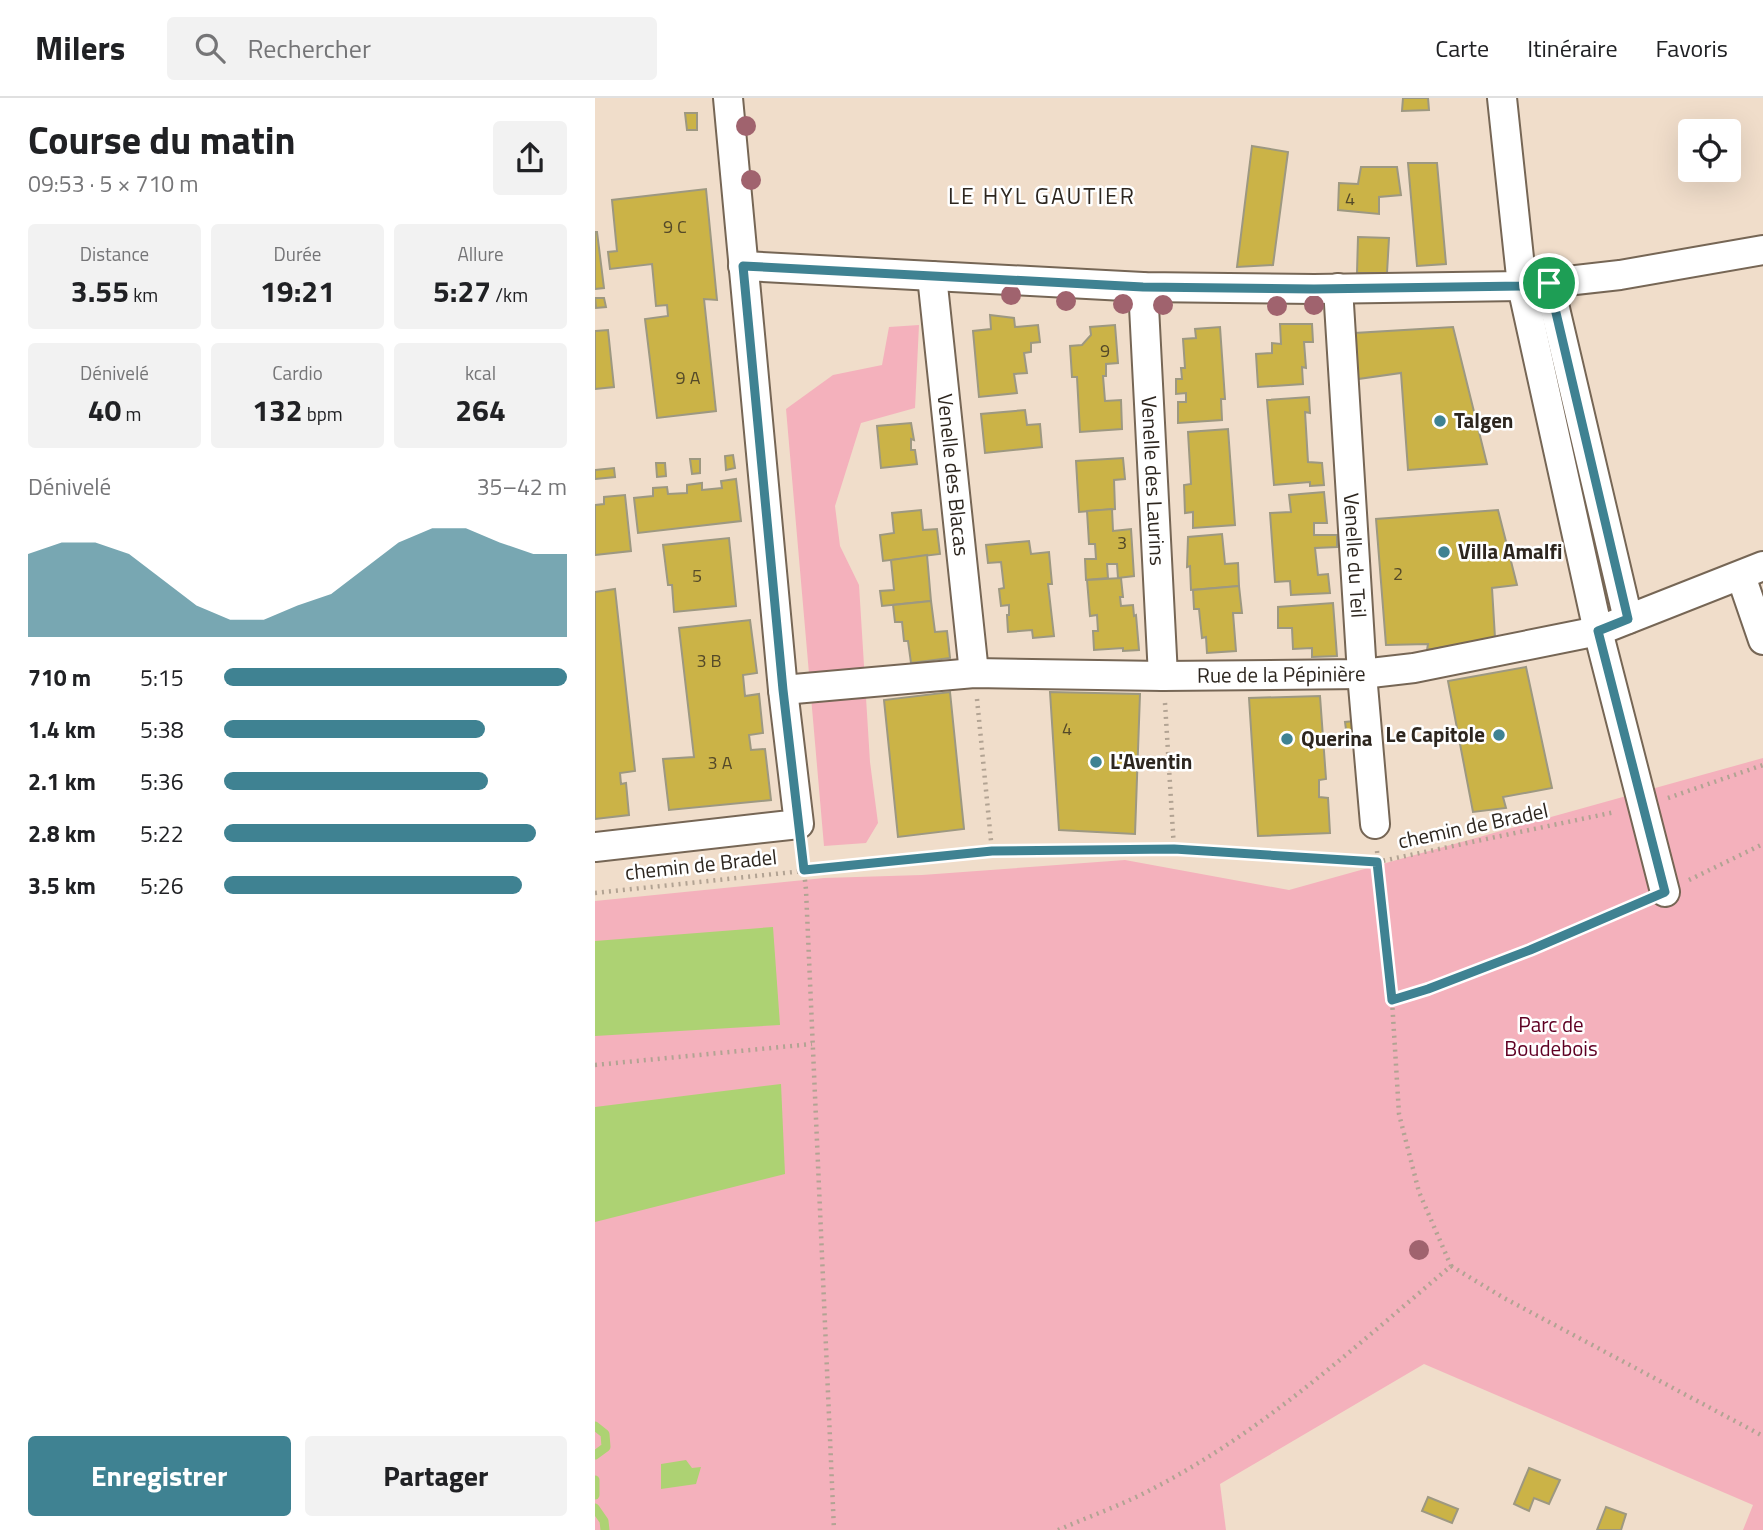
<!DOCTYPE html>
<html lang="fr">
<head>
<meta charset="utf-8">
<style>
  body { margin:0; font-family:"Titillium Web",sans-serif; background:#f2f2f2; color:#202124; height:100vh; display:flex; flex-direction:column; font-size:26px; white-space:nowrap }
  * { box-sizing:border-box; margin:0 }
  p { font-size:23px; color:#757577 }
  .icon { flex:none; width:38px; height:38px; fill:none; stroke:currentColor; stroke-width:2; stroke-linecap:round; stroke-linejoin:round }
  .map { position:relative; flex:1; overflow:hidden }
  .panel { display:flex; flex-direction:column; background:#fff; width:595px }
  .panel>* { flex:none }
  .buttons { position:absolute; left:1083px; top:21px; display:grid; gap:14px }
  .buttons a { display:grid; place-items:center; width:63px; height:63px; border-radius:7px; background:#fff; box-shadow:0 7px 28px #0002; font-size:35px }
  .pin { position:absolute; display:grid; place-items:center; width:60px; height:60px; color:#fff; margin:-30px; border:4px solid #fff; border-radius:50%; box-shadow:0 2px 7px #0007 }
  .round { display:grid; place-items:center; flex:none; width:74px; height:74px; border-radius:7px; background:#f2f2f2 }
  .summary { display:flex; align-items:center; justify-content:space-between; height:119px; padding:0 28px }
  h1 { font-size:38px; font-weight:700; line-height:52px }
  .metrics { display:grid; grid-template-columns:repeat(3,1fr); gap:10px; height:119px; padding:7px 28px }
  .metrics div { display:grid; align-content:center; border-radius:7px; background:#f2f2f2; text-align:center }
  .metrics b { font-size:30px; font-weight:700 }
  .metrics small { font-size:19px; font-weight:400 }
  .metrics p { font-size:19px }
  .chart { height:196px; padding:14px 28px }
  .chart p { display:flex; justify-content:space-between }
  .chart svg { width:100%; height:126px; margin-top:7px; fill:#3f8292; opacity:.7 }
  .action { display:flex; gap:14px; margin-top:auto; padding:14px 28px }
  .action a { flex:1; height:80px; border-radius:7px; background:#3f8292; color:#fff; font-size:28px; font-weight:700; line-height:80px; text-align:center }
  .action a+a { background:#f2f2f2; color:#202124 }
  ul { padding:0 28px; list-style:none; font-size:23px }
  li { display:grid; grid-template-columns:112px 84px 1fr; align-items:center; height:52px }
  li i { height:18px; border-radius:9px; background:#3f8292 }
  header { display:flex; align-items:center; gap:42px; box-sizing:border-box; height:98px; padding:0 35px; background:#fff; border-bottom:2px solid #e0e0e0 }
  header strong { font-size:33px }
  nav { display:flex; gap:38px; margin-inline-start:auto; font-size:24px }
  .search { width:490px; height:63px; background:#f2f2f2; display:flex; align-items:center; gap:18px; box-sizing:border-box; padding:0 24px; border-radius:7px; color:#757577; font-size:26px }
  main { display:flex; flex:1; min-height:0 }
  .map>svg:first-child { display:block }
  .green { fill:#f4b1bc }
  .water { fill:#add273 }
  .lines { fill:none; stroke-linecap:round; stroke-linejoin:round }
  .stream { stroke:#add273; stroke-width:9 }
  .building { fill:#cbb347; stroke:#9d9881; stroke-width:2 }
  .street-casing { stroke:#766655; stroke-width:32 }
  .path { stroke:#b2a393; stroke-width:4.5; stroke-dasharray:2 5; stroke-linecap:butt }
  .street { stroke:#fff; stroke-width:28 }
  .tree { fill:#a0636e }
  .route-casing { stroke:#fff; stroke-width:14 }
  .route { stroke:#3f8292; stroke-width:9 }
  .poi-dot { fill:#3f8292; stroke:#fff; stroke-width:2.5 }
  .labels { text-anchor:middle; stroke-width:5; stroke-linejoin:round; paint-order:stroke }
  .number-label { font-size:18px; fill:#544929 }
  .poi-label { font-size:21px; font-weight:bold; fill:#2d261f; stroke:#fff; text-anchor:start }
  .street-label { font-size:21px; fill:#2d261f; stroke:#fff }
  .park-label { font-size:21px; fill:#5f0023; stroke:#fff }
  .neighbourhood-label { font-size:23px; letter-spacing:2px; fill:#2d261f; stroke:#fff }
</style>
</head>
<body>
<header>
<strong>Milers</strong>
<div class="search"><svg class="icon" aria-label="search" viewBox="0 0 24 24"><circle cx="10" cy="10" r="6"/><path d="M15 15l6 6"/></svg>Rechercher</div>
<nav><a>Carte</a><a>Itinéraire</a><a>Favoris</a></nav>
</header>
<main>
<section class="panel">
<div class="summary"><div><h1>Course du matin</h1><p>09:53 · 5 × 710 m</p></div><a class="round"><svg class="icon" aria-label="share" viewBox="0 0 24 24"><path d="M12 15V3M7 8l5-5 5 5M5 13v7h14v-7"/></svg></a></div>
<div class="metrics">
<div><p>Distance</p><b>3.55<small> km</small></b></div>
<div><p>Durée</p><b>19:21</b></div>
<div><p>Allure</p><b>5:27<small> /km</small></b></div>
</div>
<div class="metrics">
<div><p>Dénivelé</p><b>40<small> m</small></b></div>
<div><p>Cardio</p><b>132<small> bpm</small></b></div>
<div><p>kcal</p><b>264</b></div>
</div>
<div class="chart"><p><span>Dénivelé</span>35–42 m</p>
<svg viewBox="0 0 160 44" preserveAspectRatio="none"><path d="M0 44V15L10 11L20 11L30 15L40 24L50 33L60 38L70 38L80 33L90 29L100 20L110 11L120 6L130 6L140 11L150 15L160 15V44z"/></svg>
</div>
<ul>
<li><b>710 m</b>5:15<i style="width:100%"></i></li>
<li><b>1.4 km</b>5:38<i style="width:76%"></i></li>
<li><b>2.1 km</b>5:36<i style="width:77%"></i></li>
<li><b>2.8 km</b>5:22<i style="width:91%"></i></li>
<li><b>3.5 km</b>5:26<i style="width:87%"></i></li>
</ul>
<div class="action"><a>Enregistrer</a><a>Partager</a></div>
</section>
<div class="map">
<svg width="1168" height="1432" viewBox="0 0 1168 1432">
  <rect width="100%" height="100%" fill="#f0ddca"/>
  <!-- green -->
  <g class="green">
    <polygon points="324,227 320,310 266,325 240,408 245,448 264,487 275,664 283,725 271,745 229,748 191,311 238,277 287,267 294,229"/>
    <polygon points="1168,660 1168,1432 1148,1432 1158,1407 829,1266 625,1386 631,1432 0,1432 0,803 229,780 327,777 530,762 694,792"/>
  </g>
  <!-- water -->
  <g class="water">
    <polygon points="178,829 185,927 0,938 0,843"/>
    <polygon points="186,986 190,1076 0,1124 0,1009"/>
    <polygon points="91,1362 97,1370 106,1369 101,1386 66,1391 66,1366"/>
  </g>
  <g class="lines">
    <!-- stream -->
    <g class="stream">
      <polyline points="0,1328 10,1336 11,1349 0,1357"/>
      <polyline points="0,1382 0,1397"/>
      <polyline points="0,1410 9,1423 10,1432"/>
    </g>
  </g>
  <!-- building -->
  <g class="building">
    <polygon points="808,0 833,0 834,12 807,13"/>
    <polygon points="90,15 102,15 102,32 92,32"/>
    <polygon points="657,48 693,54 678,167 642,169"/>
    <polygon points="813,65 842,65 851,166 822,168"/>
    <polygon points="766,69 802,69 806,97 784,99 784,116 743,112 744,85 763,86"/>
    <polygon points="111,91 122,202 109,201 121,313 62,320 50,221 73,218 72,207 61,208 57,166 15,171 13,154 22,153 17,102"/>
    <polygon points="0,134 2,134 9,190 0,191"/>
    <polygon points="763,139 794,140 792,175 762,175"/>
    <polygon points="0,200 9,200 11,209 1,210"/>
    <polygon points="395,217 419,220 420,229 443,227 445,244 436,245 436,254 429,255 432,275 419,276 422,295 384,299 378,233 396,231"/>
    <polygon points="685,226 717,226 718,244 709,244 711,270 707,269 708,286 663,289 661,256 677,255 677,245 686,246"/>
    <polygon points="520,227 523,265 511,266 511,278 508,278 510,303 526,302 527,331 485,334 482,279 477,279 475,248 487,247 496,237 495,229"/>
    <polygon points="625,229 630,301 626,301 627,322 583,325 583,304 591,304 591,295 581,296 581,281 587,281 586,270 590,270 588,241 601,240 600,231"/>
    <polygon points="858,229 892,366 813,372 806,275 763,281 760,235"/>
    <polygon points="13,232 19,289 0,291 0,233"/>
    <polygon points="714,299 715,315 710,314 713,364 727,365 729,387 715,388 715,384 679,387 672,302"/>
    <polygon points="430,312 432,327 445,326 447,349 390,355 386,316"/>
    <polygon points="316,325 319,342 316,341 316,352 320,352 322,366 286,370 282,328"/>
    <polygon points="633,331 640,427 598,430 598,414 590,415 589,387 596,386 593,334"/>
    <polygon points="138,357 140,370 131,372 130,358"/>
    <polygon points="528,360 530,381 519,382 520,411 484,414 481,363"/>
    <polygon points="95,361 105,361 105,375 97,376"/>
    <polygon points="61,365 70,365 71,378 62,379"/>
    <polygon points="19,370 20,379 0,381 0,372"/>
    <polygon points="141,381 146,423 43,435 39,400 58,398 58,390 72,389 73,396 92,395 92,387 107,385 107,392 127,390 126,383"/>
    <polygon points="729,394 732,425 719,425 719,437 742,437 742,449 720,450 723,477 733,476 735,495 696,497 695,483 680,484 675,415 696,414 694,397"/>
    <polygon points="30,397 36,453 0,457 0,407 9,406 9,399"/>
    <polygon points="517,411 518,433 536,431 539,478 523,480 522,466 512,466 513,480 491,482 490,461 501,461 500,446 494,446 492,413"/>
    <polygon points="326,412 328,432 342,431 345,456 288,463 285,437 299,435 297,415"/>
    <polygon points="903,412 922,487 897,490 900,540 832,552 833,546 791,547 781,421"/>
    <polygon points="627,436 630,466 643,465 644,488 596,492 595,468 592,469 593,439"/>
    <polygon points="134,440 141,508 79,514 77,487 73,487 68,447"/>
    <polygon points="434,443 436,456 454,454 457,486 453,486 459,538 438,540 437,532 413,534 412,517 414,517 414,507 406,508 404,491 409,490 406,464 393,465 391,447"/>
    <polygon points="332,457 336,503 287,508 285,493 299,492 296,462"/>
    <polygon points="526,480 528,499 525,499 526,508 538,507 539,518 541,517 544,552 528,553 528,550 499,552 498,533 503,533 502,517 495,518 492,482"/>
    <polygon points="644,488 647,515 638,515 641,553 612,555 611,539 607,540 604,511 599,511 598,492"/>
    <polygon points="20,491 40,673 25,675 26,686 31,685 34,717 0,721 0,494"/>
    <polygon points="336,503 340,534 352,533 355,560 316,565 313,543 309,543 307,524 300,524 298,507"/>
    <polygon points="738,505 742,558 717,559 717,550 698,551 697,530 683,530 683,509"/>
    <polygon points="155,522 162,575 148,577 150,598 164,596 168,635 154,637 156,652 170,651 176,702 74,712 68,661 99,659 84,530"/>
    <polygon points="931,569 957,690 908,699 911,710 878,714 853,583"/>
    <polygon points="355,594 369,731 303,739 289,602"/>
    <polygon points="455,594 545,596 540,736 464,732"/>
    <polygon points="725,598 731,681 724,682 724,699 733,700 735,735 663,738 654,600"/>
    <polygon points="759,623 761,638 752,639 750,624"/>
    <polygon points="934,1370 965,1382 954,1406 939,1400 934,1413 919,1406"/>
    <polygon points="833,1399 863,1411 857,1425 827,1413"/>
    <polygon points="1011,1409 1031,1416 1026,1432 1002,1432"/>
  </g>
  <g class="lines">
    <defs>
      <g id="street">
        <polyline points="907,0 927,188 1003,533 1070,794"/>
        <polyline points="148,168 548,189 719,191 927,188 1025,177 1168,152"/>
        <path id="s1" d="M 337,178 L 379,575"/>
        <polyline points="954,185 1033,521"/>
        <path id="s2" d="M 548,189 L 568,578"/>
        <path id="s3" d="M 743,190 L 767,576 L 780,726"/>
        <polyline points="1146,478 1168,542"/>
        <path id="s4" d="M 188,592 L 379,575 L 568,578 L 767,576 L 819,570 L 1003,533 L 1168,468"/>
        <polyline points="0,749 204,726 188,592 133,0"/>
      </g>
    </defs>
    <!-- street casing -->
    <use href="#street" class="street-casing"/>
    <!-- path -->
    <g class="path">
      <polyline points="382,601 397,753"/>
      <polyline points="570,605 579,751"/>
      <polyline points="1073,700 1168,667"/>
      <polyline points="782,753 797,902"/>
      <polyline points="207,754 211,792 239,1432"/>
      <polyline points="1094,782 1168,746"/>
      <polyline points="0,795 397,753 579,751 782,764 1020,714"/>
      <polyline points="0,967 217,946"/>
      <polyline points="856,1168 909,1200 1168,1338"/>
      <path d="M 463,1432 C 495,1418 530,1406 561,1389 C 670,1332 762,1247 856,1168 L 824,1094 L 804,1016 L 797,902 C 882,877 963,840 1045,805"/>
    </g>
    <!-- street -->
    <use href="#street" class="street"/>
  </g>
  <!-- trees -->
  <g class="tree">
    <circle cx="151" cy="28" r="10"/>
    <circle cx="156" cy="82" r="10"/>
    <circle cx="416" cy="197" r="10"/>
    <circle cx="471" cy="203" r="10"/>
    <circle cx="528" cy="206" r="10"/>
    <circle cx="568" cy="207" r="10"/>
    <circle cx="719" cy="207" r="10"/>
    <circle cx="682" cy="208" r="10"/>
    <circle cx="824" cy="1152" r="10"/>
  </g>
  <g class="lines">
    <defs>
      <polygon id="route" points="148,168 548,189 719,191 928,188 954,185 1033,521 1003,533 1070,794 935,852 833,891 797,902 782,764 579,751 397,753 209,772 188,592"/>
    </defs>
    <!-- route casing -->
    <use href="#route" class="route-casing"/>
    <!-- route -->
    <use href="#route" class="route"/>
  </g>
  <!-- markers -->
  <g class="poi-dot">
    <circle cx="845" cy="323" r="7"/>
    <circle cx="849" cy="454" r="7"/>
    <circle cx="904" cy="637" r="7"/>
    <circle cx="692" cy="641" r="7"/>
    <circle cx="501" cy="664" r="7"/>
  </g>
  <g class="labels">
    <!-- number labels -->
    <g class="number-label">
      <text x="755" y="107">4</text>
      <text x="80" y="135">9 C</text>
      <text x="510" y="259">9</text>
      <text x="93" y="286">9 A</text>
      <text x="527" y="451">3</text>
      <text x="803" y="482">2</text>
      <text x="102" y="484">5</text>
      <text x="114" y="569">3 B</text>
      <text x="472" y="637">4</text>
      <text x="125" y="671">3 A</text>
    </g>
    <!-- poi labels -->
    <g class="poi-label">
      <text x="859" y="330">Talgen</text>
      <text x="863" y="461">Villa Amalfi</text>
      <text x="890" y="644" text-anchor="end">Le Capitole</text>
      <text x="706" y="648">Querina</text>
      <text x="515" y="671">L'Aventin</text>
    </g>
    <!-- street labels -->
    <g class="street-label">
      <text dy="7" stroke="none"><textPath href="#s1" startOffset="200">Venelle des Blacas</textPath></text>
      <text dy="7" stroke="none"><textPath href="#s2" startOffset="194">Venelle des Laurins</textPath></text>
      <text dy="7" stroke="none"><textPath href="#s3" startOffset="268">Venelle du Teil</textPath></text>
      <text dy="7" stroke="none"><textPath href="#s4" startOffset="499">Rue de la Pépinière</textPath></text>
      <text transform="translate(878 728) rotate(-12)" y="7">chemin de Bradel</text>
      <text transform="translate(106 767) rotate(-6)" y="7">chemin de Bradel</text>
    </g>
    <!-- park labels -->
    <g class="park-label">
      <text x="956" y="934">Parc de<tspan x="956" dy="24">Boudebois</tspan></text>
    </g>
    <!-- neighbourhood labels -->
    <g class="neighbourhood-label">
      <text x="447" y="106">LE HYL GAUTIER</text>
    </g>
  </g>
</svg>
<div class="buttons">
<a><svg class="icon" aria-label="locate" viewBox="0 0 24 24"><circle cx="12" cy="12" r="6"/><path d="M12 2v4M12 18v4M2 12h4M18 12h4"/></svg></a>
</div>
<div class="pin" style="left:954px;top:185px;background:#1e9e55"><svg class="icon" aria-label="arrive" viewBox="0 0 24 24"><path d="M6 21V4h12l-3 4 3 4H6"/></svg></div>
</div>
</main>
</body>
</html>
